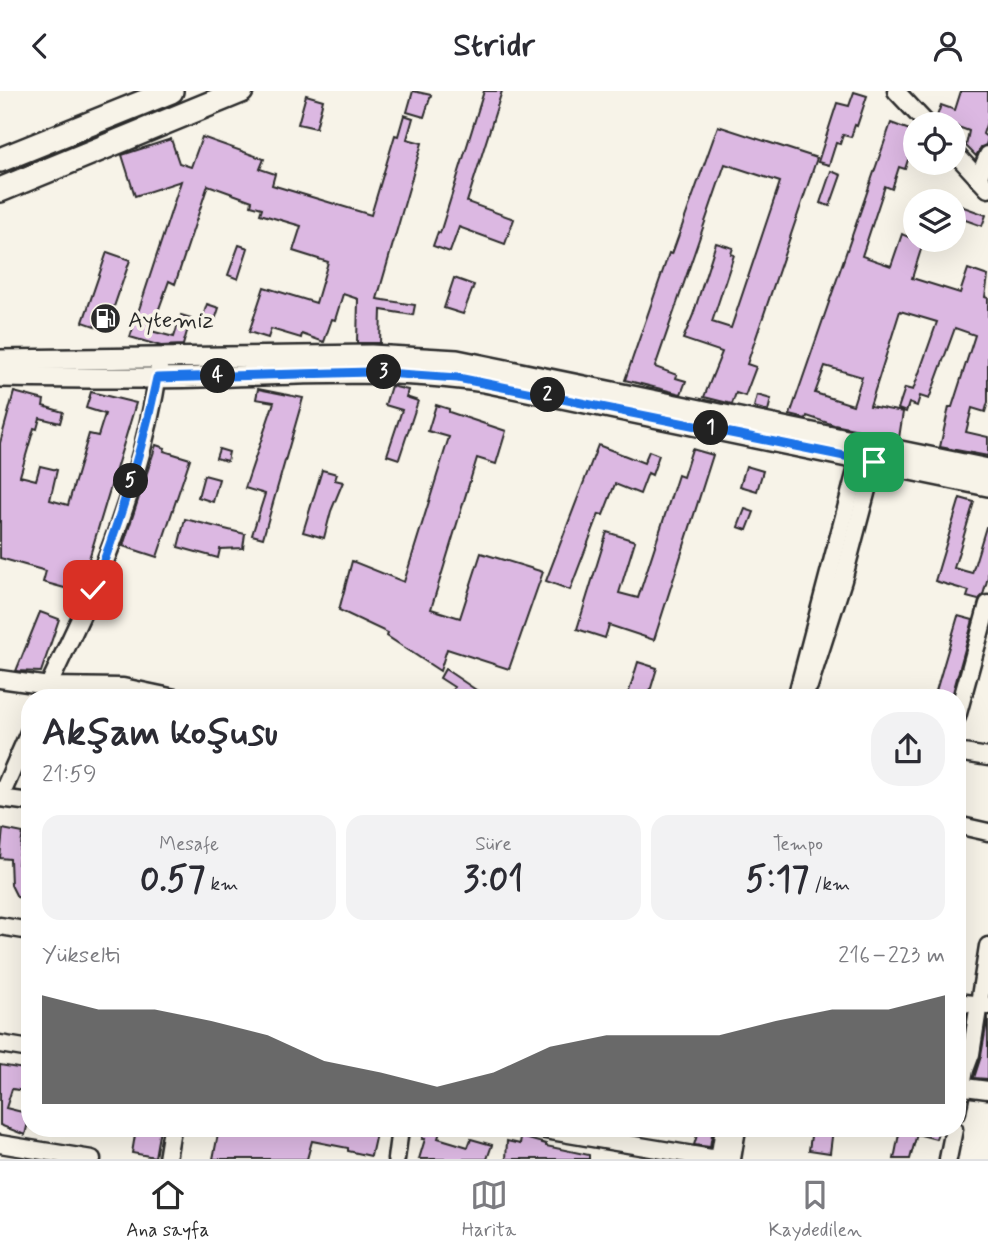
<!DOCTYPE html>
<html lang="tr">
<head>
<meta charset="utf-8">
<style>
  body { margin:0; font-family:Mynerve,sans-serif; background:#f2f2f3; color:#2b2b33; height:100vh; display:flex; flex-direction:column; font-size:26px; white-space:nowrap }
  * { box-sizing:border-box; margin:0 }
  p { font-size:23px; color:#7c7c81 }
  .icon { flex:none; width:38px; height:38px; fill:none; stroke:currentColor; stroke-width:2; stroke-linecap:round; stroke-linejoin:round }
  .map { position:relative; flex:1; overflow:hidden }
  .side { position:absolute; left:21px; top:598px; width:945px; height:448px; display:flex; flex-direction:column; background:#fff; border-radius:28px; box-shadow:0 7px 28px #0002 }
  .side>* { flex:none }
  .fabs { position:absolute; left:903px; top:21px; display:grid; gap:14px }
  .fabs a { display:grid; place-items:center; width:63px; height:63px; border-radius:50%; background:#fff; box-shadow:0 7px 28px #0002; font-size:35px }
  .pin { position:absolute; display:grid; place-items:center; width:60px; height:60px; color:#fff; margin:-30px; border-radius:14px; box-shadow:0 4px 10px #0006 }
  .km { position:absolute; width:35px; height:35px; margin:-18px; border-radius:50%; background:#222; color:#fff; font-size:19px; line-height:35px; text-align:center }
  .round { display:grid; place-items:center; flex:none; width:74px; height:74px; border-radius:28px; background:#f2f2f3 }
  .summary { display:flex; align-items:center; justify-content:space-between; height:119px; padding:0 21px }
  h1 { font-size:38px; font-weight:800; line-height:52px }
  .metrics { display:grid; grid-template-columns:repeat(3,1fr); gap:10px; height:119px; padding:7px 21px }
  .metrics div { display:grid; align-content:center; border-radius:18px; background:#f2f2f3; text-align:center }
  .metrics b { font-size:35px; font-weight:800 }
  .metrics small { font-size:19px; font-weight:400 }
  .metrics p { font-size:19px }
  .chart { height:196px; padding:14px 21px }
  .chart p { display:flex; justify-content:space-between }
  .chart svg { width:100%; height:126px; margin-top:7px; fill:#2b2b2b; opacity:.7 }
  header { display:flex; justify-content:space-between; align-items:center; height:91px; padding:0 21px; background:#fff; font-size:32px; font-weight:800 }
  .tabs { display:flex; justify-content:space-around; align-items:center; height:98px; border-top:2px solid #e1e1e2; background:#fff; font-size:19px; color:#7c7c81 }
  .tabs a { display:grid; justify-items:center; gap:4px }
  .tabs .selected { color:#2b2b2b }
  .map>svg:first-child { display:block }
  .building { fill:#dcb8e2; stroke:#2b2b2b; stroke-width:2; fill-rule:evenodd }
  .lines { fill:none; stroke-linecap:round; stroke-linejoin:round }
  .minor-casing { stroke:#2b2b2b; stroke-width:21 }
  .major-casing { stroke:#2b2b2b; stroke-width:24 }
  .highway-casing { stroke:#2b2b2b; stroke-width:28 }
  .minor { stroke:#f7f3e8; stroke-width:16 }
  .major { stroke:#f7f3e8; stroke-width:19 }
  .highway { stroke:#f7f3e8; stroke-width:23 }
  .route-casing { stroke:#fff; stroke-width:14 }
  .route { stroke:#1a73e8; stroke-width:9 }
  .labels { text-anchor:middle; stroke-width:7; stroke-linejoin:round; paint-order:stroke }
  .poi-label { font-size:23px; fill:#2b2b2b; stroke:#f7f3e8; text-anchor:start }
</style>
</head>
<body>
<header><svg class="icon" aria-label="back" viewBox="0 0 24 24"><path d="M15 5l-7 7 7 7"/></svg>Stridr<svg class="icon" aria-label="person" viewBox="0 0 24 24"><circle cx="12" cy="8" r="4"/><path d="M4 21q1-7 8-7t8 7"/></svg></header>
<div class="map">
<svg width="988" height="1068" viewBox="0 0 988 1068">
  <rect width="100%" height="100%" fill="#f7f3e8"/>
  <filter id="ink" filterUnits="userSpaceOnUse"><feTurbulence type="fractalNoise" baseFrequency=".0143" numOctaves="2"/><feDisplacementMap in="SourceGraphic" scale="14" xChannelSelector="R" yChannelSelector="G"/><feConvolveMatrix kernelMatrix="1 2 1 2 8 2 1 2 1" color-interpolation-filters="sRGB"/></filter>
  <g filter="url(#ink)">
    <!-- building -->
    <g class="building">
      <polygon points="413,0 431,4 424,26 407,21"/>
      <polygon points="484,0 502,0 467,111 514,128 505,153 459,136 450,161 433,155 438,141 440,142"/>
      <polygon points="961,0 988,0 988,28 983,43 988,47 986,54 981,56 976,65 966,55 969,40 936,28 941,14 955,19"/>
      <polygon points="854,1 867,5 857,35 855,34 851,46 843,44 840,53 836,52 829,74 818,71 837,12 849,15"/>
      <polygon points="306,4 323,9 316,37 298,33"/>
      <polygon points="404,24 413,27 407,48 422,52 377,208 415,214 413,224 381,219 380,252 357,252 358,208 343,203 335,229 332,228 324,251 302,243 301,247 271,238 268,247 249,241 264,196 316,212 328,171 293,160 301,135 260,123 262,117 251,114 252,110 208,94 175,193 169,190 151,240 174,246 181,224 191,227 183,254 161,255 130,246 181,90 135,105 122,64 171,48 179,72 191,76 202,46 264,68 260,78 275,83 272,94 371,124 395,44 398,45"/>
      <path d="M 891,32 L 915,41 L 915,47 L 905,78 L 899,76 L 892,98 L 885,95 L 862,165 L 891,175 L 902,143 L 915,149 L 924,149 L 912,187 L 960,202 L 968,178 L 988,185 L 985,206 L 988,207 L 988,311 L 985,321 L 972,317 L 966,341 L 988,346 L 988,365 L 940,356 L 949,316 L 952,316 L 975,244 L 955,237 L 929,308 L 920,305 L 917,315 L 909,312 L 906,321 L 898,318 L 905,297 L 913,299 L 937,231 L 900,220 L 870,315 L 903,321 L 899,347 L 834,334 L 807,325 L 806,328 L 790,324 ZM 825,275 L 862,286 L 853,314 L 815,302 Z"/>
      <polygon points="718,35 817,67 747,273 756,276 745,305 736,302 732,313 704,306 722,261 683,248 693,224 716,152 733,157 731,163 734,164 712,231 731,237 780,91 725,73 655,276 677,284 676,287 686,290 681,303 625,289 669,162 672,163"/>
      <polygon points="831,80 841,84 830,115 820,112"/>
      <polygon points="958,114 986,124 982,135 954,125"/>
      <polygon points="239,154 248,157 238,188 228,184"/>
      <polygon points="107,161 130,169 106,239 83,231"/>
      <polygon points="454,187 474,194 463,223 444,217"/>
      <polygon points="207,213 219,217 215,229 203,225"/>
      <polygon points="391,295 408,299 406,306 418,310 399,368 387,364 402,319 385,314"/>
      <polygon points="258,298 303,307 263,447 252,444 265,403 245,397 274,311 256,308"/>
      <polygon points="14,301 44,309 43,315 63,321 60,332 40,327 37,338 34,337 20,385 36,389 40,375 57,379 50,409 68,414 89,343 98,345 105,323 86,317 91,301 136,312 79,501 43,491 46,480 0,467 0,352"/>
      <polygon points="757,304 771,308 768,320 754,316"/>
      <polygon points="436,314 449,318 449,321 506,340 496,373 477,367 431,518 460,527 481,462 543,481 509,578 447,558 440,580 387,545 388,542 339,519 352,470 404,491 449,346 428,340"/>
      <polygon points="156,354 165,357 164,360 190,368 157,466 123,455"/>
      <polygon points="598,354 644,372 649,360 659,364 652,384 648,382 640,403 615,393 603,424 599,423 570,499 546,490"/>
      <polygon points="219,358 229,361 227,370 216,367"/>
      <polygon points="692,358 713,364 654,549 609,534 605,547 577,538 607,441 635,450 619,502 638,507 678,384 683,386"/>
      <polygon points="746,375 763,380 757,400 740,395"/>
      <polygon points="322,379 337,383 335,389 343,391 331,420 324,447 303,441"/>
      <polygon points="204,384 219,388 213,411 198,406"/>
      <polygon points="960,407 974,411 954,477 972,482 986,436 988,436 988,486 983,504 978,509 967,506 969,500 935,490"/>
      <polygon points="745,418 754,421 747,439 738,436"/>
      <polygon points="185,428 245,443 243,457 220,458 218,467 178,456"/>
      <polygon points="40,521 59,528 41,581 16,580"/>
      <polygon points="958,525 973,529 952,605 936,600"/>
      <polygon points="638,571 657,577 648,607 627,607"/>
      <polygon points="445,578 488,607 449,607 454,596 440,587"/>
      <polygon points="3,738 23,742 18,773 30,775 27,808 17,806 11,794 10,768 0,767"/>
      <polygon points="957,922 967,923 957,970"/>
      <polygon points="988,925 988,988 974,987 981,965"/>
      <polygon points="0,974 30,979 30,1001 12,998 6,1017 30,1023 25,1044 0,1034"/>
      <polygon points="136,1038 160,1038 155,1066 132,1062"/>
      <polygon points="219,1038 377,1038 371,1065 348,1060 348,1057 312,1050 307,1068 213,1068"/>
      <polygon points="425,1038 441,1038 438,1047 468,1056 471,1048 492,1054 487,1068 419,1068 425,1048 422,1048"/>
      <polygon points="699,1038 713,1038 710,1056 694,1054"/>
      <polygon points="812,1038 833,1038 830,1062 809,1059"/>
      <polygon points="900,1038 939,1038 936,1048 917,1043 910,1068 894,1068"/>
      <polygon points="521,1046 546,1053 546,1055 589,1064 589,1068 506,1068 507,1050 520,1053"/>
    </g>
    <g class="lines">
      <defs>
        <g id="minor">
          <polyline points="896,0 927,33"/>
          <polyline points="954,61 988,98"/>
          <polyline points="978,88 988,64"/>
          <polyline points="0,588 49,595 123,596 175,607"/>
          <polyline points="809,595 843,489 877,361"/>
          <path d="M 43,607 C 59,571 77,536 93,499 C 123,431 148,351 159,277"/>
          <polyline points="796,607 862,357"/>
          <polyline points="957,626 988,513"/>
          <polyline points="957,661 988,666"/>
          <polyline points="0,707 30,639"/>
          <polyline points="0,707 30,711"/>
          <polyline points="957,734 988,741"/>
          <polyline points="0,835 30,840"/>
          <polyline points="957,911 988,915"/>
          <polyline points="0,953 30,958"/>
          <polyline points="957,995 988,999"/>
          <polyline points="957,1021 965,979 971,963 988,855"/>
          <polyline points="539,1038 717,1068"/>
          <polyline points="0,1053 92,1068"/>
          <polyline points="167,1068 172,1038"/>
          <polyline points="396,1068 400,1038"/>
          <polyline points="719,1068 724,1038"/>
          <polyline points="732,1068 737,1038"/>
          <polyline points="948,1068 954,1038"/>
        </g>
        <g id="major">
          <polyline points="0,269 371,264 457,269 988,378"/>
          <path d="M 0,286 C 67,287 135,288 202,286 C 297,283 390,277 484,291 L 988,395"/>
        </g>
        <g id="highway">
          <polyline points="0,69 171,0"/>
          <polyline points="0,99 241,0"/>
        </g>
      </defs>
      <!-- minor casing -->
      <use href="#minor" class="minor-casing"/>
      <!-- major casing -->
      <use href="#major" class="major-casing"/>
      <!-- highway casing -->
      <use href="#highway" class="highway-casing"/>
      <!-- minor -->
      <use href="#minor" class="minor"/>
      <!-- major -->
      <use href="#major" class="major"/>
      <!-- highway -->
      <use href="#highway" class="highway"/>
    </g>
  </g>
  <g class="lines" filter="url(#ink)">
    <defs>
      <path id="route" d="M 93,499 C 120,430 142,360 157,287 L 370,281 L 458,287 L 874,371"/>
    </defs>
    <!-- route casing -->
    <use href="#route" class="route-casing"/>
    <!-- route -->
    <use href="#route" class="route"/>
  </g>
  <!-- icons -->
  <defs>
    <symbol id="fuel-disc" viewBox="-11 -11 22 22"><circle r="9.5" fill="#2b2b2b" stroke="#f7f3e8"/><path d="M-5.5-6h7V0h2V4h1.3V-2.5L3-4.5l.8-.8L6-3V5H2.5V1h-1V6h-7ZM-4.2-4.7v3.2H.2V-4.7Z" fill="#fff"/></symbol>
  </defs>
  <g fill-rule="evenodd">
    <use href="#fuel-disc" x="88" y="210" width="35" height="35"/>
  </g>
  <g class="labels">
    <!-- poi labels -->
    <g class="poi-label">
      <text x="128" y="236">Aytemiz</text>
    </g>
  </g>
</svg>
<div class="fabs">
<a><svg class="icon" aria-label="locate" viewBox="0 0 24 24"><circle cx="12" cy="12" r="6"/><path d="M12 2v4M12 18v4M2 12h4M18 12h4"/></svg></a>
<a><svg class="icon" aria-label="layers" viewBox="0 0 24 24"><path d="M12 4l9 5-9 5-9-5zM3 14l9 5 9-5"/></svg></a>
</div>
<div class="pin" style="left:874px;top:371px;background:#1e9e55"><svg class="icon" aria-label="arrive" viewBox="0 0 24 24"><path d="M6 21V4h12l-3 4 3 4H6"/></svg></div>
<div class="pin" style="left:93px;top:499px;background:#d93025"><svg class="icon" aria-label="check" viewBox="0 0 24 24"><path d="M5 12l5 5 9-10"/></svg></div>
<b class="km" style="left:711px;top:337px">1</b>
<b class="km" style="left:548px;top:304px">2</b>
<b class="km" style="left:384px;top:281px">3</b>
<b class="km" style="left:218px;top:285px">4</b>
<b class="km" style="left:131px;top:390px">5</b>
<section class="side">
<div class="summary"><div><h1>Akşam koşusu</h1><p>21:59</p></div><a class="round"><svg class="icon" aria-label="share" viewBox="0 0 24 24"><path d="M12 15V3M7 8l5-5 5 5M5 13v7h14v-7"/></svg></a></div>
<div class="metrics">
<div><p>Mesafe</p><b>0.57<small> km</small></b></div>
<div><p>Süre</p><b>3:01</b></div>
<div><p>Tempo</p><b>5:17<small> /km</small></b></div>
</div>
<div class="chart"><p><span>Yükselti</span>216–223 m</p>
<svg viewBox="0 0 160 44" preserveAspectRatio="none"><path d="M0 44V6L10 11L20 11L30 15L40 20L50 29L60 33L70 38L80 33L90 24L100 20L110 20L120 20L130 15L140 11L150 11L160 6V44z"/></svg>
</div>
</section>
</div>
<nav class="tabs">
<a class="selected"><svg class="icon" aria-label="home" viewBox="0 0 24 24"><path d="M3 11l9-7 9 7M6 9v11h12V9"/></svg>Ana sayfa</a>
<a><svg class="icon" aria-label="map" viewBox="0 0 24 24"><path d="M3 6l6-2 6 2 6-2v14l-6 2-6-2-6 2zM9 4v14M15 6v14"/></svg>Harita</a>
<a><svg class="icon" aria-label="saved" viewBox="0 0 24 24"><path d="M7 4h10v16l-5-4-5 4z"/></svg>Kaydedilen</a>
</nav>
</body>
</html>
